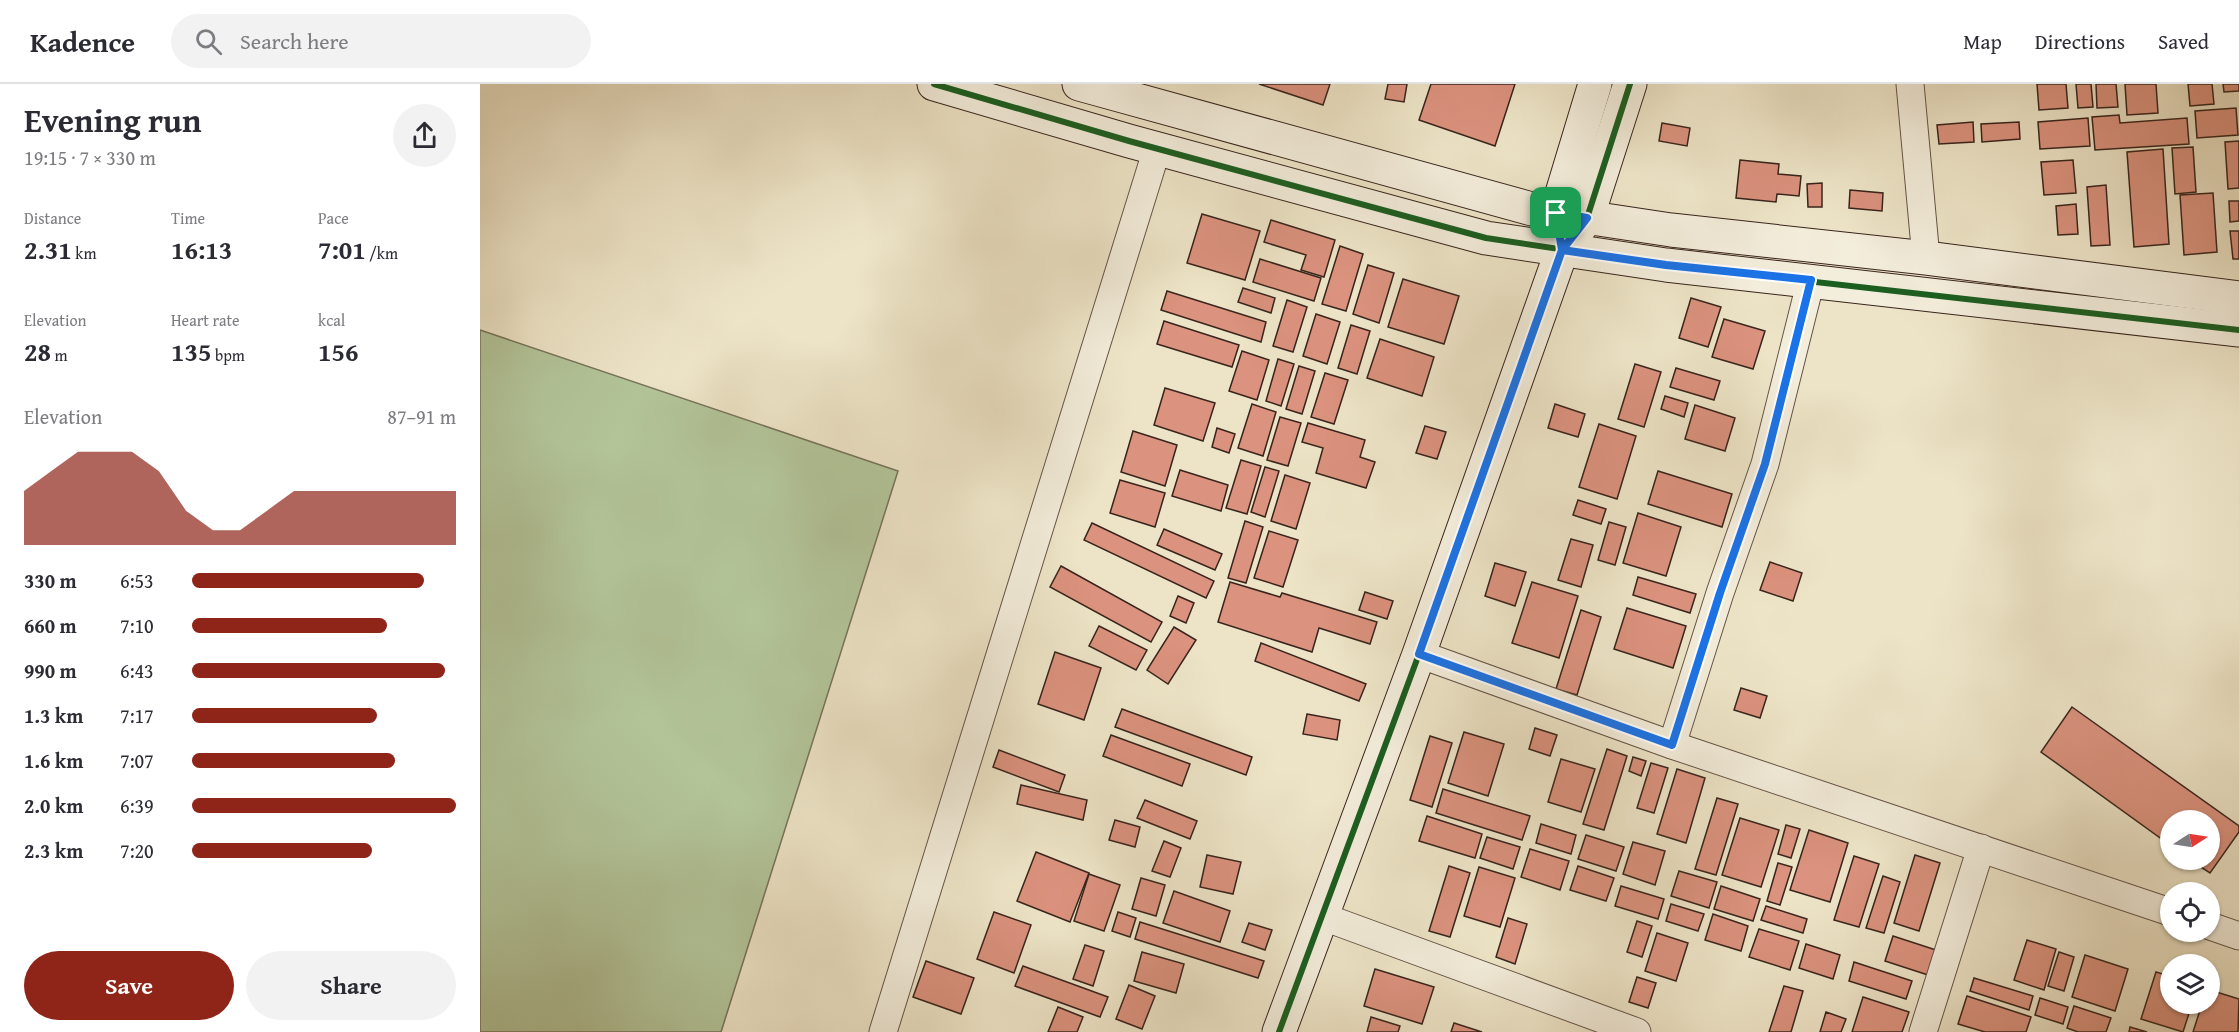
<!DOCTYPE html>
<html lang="en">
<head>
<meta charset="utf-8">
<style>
  body { margin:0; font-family:"Gentium Book Plus",serif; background:#f2f2f3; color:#2b2b33; height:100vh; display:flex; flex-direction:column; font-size:22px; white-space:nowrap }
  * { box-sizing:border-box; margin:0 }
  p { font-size:20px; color:#7c7c81 }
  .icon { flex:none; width:33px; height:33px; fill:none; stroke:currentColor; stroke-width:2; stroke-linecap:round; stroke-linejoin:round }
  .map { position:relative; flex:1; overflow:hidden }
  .side { display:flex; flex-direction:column; background:#fff; width:480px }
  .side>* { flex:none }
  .needle { width:39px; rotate:78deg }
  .tools { position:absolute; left:1680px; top:726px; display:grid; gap:12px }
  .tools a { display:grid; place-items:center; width:60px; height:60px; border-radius:50%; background:#fff; box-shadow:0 2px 4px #0004; font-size:30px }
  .pin { position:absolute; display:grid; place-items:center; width:51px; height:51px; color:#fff; margin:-26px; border-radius:12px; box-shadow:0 3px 9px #0006 }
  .round { display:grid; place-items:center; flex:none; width:63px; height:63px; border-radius:32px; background:#f2f2f3 }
  .head { display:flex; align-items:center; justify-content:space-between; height:102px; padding:0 24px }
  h1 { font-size:33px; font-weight:700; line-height:45px }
  .stats { display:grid; grid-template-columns:repeat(3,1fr); gap:9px; height:102px; padding:6px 24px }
  .stats div { display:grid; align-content:center }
  .stats b { font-size:26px; font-weight:700 }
  .stats small { font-size:16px; font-weight:400 }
  .stats p { font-size:16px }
  .chart { height:168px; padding:12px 24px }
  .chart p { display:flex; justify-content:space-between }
  .chart svg { width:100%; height:108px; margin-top:6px; fill:#8f2418; opacity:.7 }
  .primary-button { display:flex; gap:12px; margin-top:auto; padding:12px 24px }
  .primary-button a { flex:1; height:69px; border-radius:36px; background:#8f2418; color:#fff; font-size:24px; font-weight:700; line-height:69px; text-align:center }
  .primary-button a+a { background:#f2f2f3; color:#2b2b33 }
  ul { padding:0 24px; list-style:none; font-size:20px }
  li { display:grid; grid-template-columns:96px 72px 1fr; align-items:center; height:45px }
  li i { height:15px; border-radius:8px; background:#8f2418 }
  header { display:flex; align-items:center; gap:36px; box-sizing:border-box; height:84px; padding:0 30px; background:#fff; border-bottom:2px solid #e1e1e2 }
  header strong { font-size:28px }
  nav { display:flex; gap:33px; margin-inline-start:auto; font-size:21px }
  .search { width:420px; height:54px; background:#f2f2f3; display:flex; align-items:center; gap:15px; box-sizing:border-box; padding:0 21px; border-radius:33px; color:#7c7c81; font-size:22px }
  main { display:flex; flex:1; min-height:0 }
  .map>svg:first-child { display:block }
  .green { fill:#b3c59a; stroke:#76745b; stroke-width:1.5 }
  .building { fill:#db927e; stroke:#38241c; stroke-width:1.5 }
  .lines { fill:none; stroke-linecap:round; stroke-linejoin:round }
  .street-casing { stroke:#655447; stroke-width:29 }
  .secondary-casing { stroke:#38241c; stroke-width:35 }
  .street { stroke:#f3eddb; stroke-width:27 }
  .secondary { stroke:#f3eddb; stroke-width:33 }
  .cycleway-casing { stroke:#f3eddb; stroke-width:10 }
  .cycleway { stroke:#1b5e20; stroke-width:6 }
  .route-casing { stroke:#fff; stroke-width:12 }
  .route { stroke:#1a73e8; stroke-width:8 }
</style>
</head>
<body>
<header>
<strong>Kadence</strong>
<div class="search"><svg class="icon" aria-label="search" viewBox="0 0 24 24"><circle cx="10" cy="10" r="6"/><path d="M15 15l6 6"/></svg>Search here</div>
<nav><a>Map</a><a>Directions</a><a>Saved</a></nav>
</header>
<main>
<section class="side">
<div class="head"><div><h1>Evening run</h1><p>19:15 · 7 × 330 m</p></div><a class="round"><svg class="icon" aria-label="share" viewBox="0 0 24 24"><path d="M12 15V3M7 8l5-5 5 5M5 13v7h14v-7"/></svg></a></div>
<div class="stats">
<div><p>Distance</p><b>2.31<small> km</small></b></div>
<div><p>Time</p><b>16:13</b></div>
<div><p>Pace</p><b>7:01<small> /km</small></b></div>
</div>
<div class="stats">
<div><p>Elevation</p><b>28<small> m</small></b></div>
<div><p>Heart rate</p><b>135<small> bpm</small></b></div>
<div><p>kcal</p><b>156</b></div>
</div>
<div class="chart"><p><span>Elevation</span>87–91 m</p>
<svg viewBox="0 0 160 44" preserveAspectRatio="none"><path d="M0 44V22L10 14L20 6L30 6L40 6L50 14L60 30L70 38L80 38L90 30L100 22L110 22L120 22L130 22L140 22L150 22L160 22V44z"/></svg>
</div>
<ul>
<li><b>330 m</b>6:53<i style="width:88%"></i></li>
<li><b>660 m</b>7:10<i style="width:74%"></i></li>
<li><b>990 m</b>6:43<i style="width:96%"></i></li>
<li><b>1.3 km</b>7:17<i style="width:70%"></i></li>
<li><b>1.6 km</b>7:07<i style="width:77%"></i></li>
<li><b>2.0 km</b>6:39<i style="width:100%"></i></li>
<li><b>2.3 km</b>7:20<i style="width:68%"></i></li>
</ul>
<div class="primary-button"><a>Save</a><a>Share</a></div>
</section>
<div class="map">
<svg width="1759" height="948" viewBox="0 0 1759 948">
  <rect width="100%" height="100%" fill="#ede4c7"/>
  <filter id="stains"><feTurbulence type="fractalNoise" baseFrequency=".00333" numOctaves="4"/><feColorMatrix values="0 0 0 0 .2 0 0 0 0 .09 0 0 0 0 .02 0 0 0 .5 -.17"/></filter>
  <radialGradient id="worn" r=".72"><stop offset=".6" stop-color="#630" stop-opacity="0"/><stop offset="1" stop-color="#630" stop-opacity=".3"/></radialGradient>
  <!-- green -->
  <polygon class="green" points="0,246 418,387 241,948 0,948"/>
  <!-- building -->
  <g class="building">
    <polygon points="779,0 850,0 843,21"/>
    <polygon points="908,0 927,0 924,18 905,15"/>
    <polygon points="951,0 1035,0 1015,62 939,36"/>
    <polygon points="1557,0 1586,0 1588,24 1559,26"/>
    <polygon points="1596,0 1611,0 1613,23 1598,24"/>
    <polygon points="1616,0 1636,0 1638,23 1617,24"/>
    <polygon points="1645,0 1676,0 1678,29 1647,31"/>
    <polygon points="1708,0 1732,0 1734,20 1710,22"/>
    <polygon points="1743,0 1759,0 1759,7 1744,8"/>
    <polygon points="1756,24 1758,51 1717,54 1715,27"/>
    <polygon points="1639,31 1640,39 1707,34 1709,60 1615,66 1612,33"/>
    <polygon points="1608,34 1610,62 1560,65 1558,38"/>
    <polygon points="1493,38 1494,58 1459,60 1457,41"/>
    <polygon points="1539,38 1540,55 1502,58 1501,40"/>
    <polygon points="1182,39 1210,44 1207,62 1179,57"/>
    <polygon points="1759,57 1759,104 1748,105 1745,58"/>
    <polygon points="1713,63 1716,108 1695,110 1692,64"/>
    <polygon points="1683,65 1689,160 1654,163 1647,68"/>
    <polygon points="1260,76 1299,80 1298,90 1321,92 1319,112 1297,110 1296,118 1256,114"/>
    <polygon points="1593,76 1596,109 1564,111 1561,78"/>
    <polygon points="1342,99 1342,123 1328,123 1327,100"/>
    <polygon points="1626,101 1630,161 1611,162 1607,103"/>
    <polygon points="1370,106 1403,109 1402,127 1369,124"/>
    <polygon points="1733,109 1737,168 1704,171 1700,111"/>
    <polygon points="1749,117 1759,117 1759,137 1750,138"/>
    <polygon points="1596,120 1598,150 1578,151 1576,122"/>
    <polygon points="722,130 780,147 765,196 707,179"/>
    <polygon points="791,136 855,156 844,193 821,186 826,171 784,158"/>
    <polygon points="1750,147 1759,147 1759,175 1753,175"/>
    <polygon points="860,162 883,170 866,227 842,220"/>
    <polygon points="780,175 841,194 834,217 773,198"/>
    <polygon points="888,181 914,189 899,239 873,230"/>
    <polygon points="923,195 979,212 964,260 908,243"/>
    <polygon points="763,204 795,214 791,229 758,218"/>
    <polygon points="687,207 786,238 781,258 681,226"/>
    <polygon points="1211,214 1241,223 1228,263 1199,254"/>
    <polygon points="807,216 827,223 813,268 793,262"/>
    <polygon points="836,230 860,238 847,280 823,272"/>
    <polygon points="1244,235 1285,247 1273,285 1232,273"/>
    <polygon points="684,237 759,261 752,283 677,260"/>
    <polygon points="871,241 890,247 877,290 858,284"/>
    <polygon points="900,255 954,273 942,312 887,294"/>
    <polygon points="762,267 789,276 777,316 749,307"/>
    <polygon points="798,275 814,280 801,322 786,317"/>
    <polygon points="1155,280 1181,288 1164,343 1138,335"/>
    <polygon points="819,282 835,287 822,330 806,325"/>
    <polygon points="1196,284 1240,297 1234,316 1190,303"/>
    <polygon points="845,289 868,296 854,340 831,333"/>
    <polygon points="685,304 735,319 723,357 674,341"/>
    <polygon points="1185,312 1208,319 1204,333 1181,325"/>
    <polygon points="772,320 796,328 783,372 758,364"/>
    <polygon points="1075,320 1105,330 1098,353 1068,344"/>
    <polygon points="1215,321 1255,334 1245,367 1205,355"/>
    <polygon points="800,333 821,339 808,382 787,376"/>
    <polygon points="828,339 885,356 880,373 895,378 886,404 836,389 843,364 822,358"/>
    <polygon points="1119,340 1156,352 1137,415 1099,403"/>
    <polygon points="945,342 966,348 957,375 936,369"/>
    <polygon points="737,344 755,350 749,369 732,363"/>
    <polygon points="653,347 697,361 685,402 641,388"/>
    <polygon points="761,376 781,382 767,430 746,424"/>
    <polygon points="785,383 799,387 785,433 771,428"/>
    <polygon points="700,386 748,401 741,427 692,412"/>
    <polygon points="1178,387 1252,410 1242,443 1168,420"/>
    <polygon points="805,391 830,399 816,445 791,437"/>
    <polygon points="640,396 685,409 675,443 630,429"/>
    <polygon points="1098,416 1126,425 1121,440 1093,431"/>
    <polygon points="1158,429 1201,443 1186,492 1143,479"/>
    <polygon points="765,437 783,443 766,499 748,494"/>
    <polygon points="1129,438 1146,443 1135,481 1118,476"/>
    <polygon points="612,439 734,497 726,514 604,456"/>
    <polygon points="684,445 742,470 735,486 677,461"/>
    <polygon points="789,447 818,456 803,503 774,494"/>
    <polygon points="1091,455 1113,461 1101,503 1078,496"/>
    <polygon points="1290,478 1322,489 1313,517 1280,506"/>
    <polygon points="1015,479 1046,488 1035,522 1005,512"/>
    <polygon points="581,482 682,538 671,558 570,503"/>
    <polygon points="1158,493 1216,510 1210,529 1153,511"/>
    <polygon points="750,498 800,513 802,509 897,538 890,560 839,544 832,568 738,538"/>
    <polygon points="1052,498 1098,512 1079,574 1032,559"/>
    <polygon points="885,508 913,517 907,535 879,526"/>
    <polygon points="698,512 714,519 706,539 690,532"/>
    <polygon points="1147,524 1206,542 1193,584 1134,565"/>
    <polygon points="1101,526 1121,533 1097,611 1076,605"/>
    <polygon points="619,542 667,566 656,586 609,562"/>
    <polygon points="694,543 716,556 688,600 667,586"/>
    <polygon points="781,559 886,600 879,617 775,577"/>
    <polygon points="575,568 621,584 604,636 558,620"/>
    <polygon points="1261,604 1287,612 1280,634 1254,626"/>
    <polygon points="1592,623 1759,742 1759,748 1730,789 1710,776 1730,776 1730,736 1690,736 1690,761 1561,668"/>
    <polygon points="642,625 772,673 766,691 635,643"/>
    <polygon points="827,630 860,636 857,656 823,650"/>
    <polygon points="1055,644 1077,651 1070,672 1049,665"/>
    <polygon points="984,648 1024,660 1008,712 968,699"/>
    <polygon points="631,651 710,680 702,702 623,672"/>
    <polygon points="950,652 972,659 952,723 930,716"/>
    <polygon points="1127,665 1147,672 1124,746 1103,740"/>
    <polygon points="519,666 585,691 579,708 513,683"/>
    <polygon points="1153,673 1166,677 1161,692 1149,687"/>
    <polygon points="1081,675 1115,685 1101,728 1068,718"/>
    <polygon points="1171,679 1188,684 1174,729 1157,724"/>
    <polygon points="1197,685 1225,694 1206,759 1177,750"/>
    <polygon points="541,701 607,716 603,736 537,720"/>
    <polygon points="963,705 1050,732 1042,756 956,729"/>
    <polygon points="1237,714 1258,720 1236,791 1215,785"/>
    <polygon points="665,716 717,737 710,755 657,734"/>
    <polygon points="947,732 1002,750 995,774 939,757"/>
    <polygon points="1260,734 1299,746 1281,803 1242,791"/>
    <polygon points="635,736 660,743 655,763 629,756"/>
    <polygon points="1061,740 1096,751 1091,770 1056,759"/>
    <polygon points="1306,741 1320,745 1311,774 1298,770"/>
    <polygon points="1329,746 1368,759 1350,818 1310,806"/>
    <polygon points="1106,751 1144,763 1136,787 1098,775"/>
    <polygon points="1007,753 1040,763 1033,785 1000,774"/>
    <polygon points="684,757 701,764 690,793 672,787"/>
    <polygon points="1153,758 1185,767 1175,801 1143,790"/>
    <polygon points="1050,765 1089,777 1080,806 1041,793"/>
    <polygon points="556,768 609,789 590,838 537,817"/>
    <polygon points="727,771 761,778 753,810 720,803"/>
    <polygon points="1435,771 1460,779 1439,847 1414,839"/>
    <polygon points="1374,772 1399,780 1379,843 1354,836"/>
    <polygon points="1298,779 1312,783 1300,821 1287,817"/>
    <polygon points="969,782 990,789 970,853 949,847"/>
    <polygon points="1098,782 1134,794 1126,817 1090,806"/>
    <polygon points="999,783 1035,794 1020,843 984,832"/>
    <polygon points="1199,787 1237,798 1229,824 1191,812"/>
    <polygon points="609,790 640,801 624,847 594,837"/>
    <polygon points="1403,792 1420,798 1404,849 1386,844"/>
    <polygon points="661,794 685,801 676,832 652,825"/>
    <polygon points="1141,802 1184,815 1178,835 1135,822"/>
    <polygon points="1241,802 1280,815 1273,837 1234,825"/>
    <polygon points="694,807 750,827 740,858 683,839"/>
    <polygon points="1191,820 1224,830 1218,847 1186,837"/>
    <polygon points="1286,822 1327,835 1323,849 1281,836"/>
    <polygon points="514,828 551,841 534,889 497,875"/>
    <polygon points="638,828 656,834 650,853 632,847"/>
    <polygon points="1233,830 1268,842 1261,867 1225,856"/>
    <polygon points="1028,834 1047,840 1035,880 1016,873"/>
    <polygon points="1157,837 1172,842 1162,873 1147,868"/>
    <polygon points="660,838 784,877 778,894 655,855"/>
    <polygon points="769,839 792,846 785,866 762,858"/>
    <polygon points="1279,845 1319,857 1310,886 1269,873"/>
    <polygon points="1177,849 1208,859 1196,897 1165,887"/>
    <polygon points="1413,852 1456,866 1448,891 1405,877"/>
    <polygon points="1547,856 1576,865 1564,906 1534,896"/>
    <polygon points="1326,860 1360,871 1353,895 1319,884"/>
    <polygon points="605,861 624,867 613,902 593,895"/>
    <polygon points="662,868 704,880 696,909 654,897"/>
    <polygon points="1579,868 1594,873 1584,907 1568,902"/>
    <polygon points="1605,871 1648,885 1635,927 1592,913"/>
    <polygon points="446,877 494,894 481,930 433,913"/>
    <polygon points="1374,878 1432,897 1426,915 1369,897"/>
    <polygon points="543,882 628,913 620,933 535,902"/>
    <polygon points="895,885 954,903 942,940 884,922"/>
    <polygon points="1676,888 1690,892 1690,920 1712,920 1703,948 1661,935"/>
    <polygon points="1157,893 1176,899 1168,924 1149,918"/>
    <polygon points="1494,894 1553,912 1549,926 1490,907"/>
    <polygon points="649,901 675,912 662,945 636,935"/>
    <polygon points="1304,902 1323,907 1311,948 1289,948"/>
    <polygon points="1730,906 1759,915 1758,948 1713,948 1722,920 1730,920"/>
    <polygon points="1487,912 1551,933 1546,948 1505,948 1478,940"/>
    <polygon points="1383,913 1429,928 1422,948 1372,948"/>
    <polygon points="1560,914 1588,923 1583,940 1555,931"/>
    <polygon points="1594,922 1631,934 1626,948 1598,948 1587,944"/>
    <polygon points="578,923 603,933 597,948 568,948"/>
    <polygon points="1346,928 1366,935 1361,948 1340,948"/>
    <polygon points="891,933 920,942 918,948 887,948"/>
    <polygon points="974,939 1002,948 971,948"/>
    <polygon points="1650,943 1667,948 1649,948"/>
  </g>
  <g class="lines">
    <defs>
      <g id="street">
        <polyline points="1430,0 1446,174"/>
        <polyline points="939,570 1192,661 1690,828"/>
        <polyline points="1192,661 1240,509 1285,380 1331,196"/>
        <polyline points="841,832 1157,948"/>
        <polyline points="1730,842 1759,852"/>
        <polyline points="403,948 677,65"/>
        <polyline points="1443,948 1501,764"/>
      </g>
      <g id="secondary">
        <polyline points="454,0 649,57 1006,154 1186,181 1759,246"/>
        <polyline points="599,0 1052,125 1191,146 1446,174 1759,214"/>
        <polyline points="1079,149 1076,129 1115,0"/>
        <polyline points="799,948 939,570 1082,166 1107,134 1150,0"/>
      </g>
    </defs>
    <!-- street casing -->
    <use href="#street" class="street-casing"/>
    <!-- secondary casing -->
    <use href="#secondary" class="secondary-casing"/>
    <!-- street -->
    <use href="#street" class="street"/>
    <!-- secondary -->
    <use href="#secondary" class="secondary"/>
    <defs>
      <g id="cycleway">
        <polyline points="454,0 649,57 1006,154 1186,181 1759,246"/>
        <polyline points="799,948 939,570 1082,166 1107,134 1150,0"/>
      </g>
    </defs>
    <!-- cycleway casing -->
    <use href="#cycleway" class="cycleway-casing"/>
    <!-- cycleway -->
    <use href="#cycleway" class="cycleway"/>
  </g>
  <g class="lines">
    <defs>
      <polyline id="route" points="1076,129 1082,166 939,570 1192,661 1240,509 1285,380 1331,196 1186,181 1082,166 1107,134 1076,129"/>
    </defs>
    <!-- route casing -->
    <use href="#route" class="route-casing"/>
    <!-- route -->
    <use href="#route" class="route"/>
  </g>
  <rect width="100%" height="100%" filter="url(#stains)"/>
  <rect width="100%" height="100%" fill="url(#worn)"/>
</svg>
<div class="tools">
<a><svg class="needle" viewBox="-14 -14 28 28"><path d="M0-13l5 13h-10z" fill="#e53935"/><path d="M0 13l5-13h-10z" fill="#7c7c81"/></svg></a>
<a><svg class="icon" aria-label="locate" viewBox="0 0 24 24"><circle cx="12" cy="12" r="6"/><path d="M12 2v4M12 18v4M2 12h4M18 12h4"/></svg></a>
<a><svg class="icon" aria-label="layers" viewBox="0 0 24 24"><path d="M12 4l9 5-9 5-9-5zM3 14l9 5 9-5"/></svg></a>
</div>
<div class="pin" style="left:1076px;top:129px;background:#1e9e55"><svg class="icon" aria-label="arrive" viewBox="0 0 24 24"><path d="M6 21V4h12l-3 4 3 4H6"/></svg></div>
</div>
</main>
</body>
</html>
